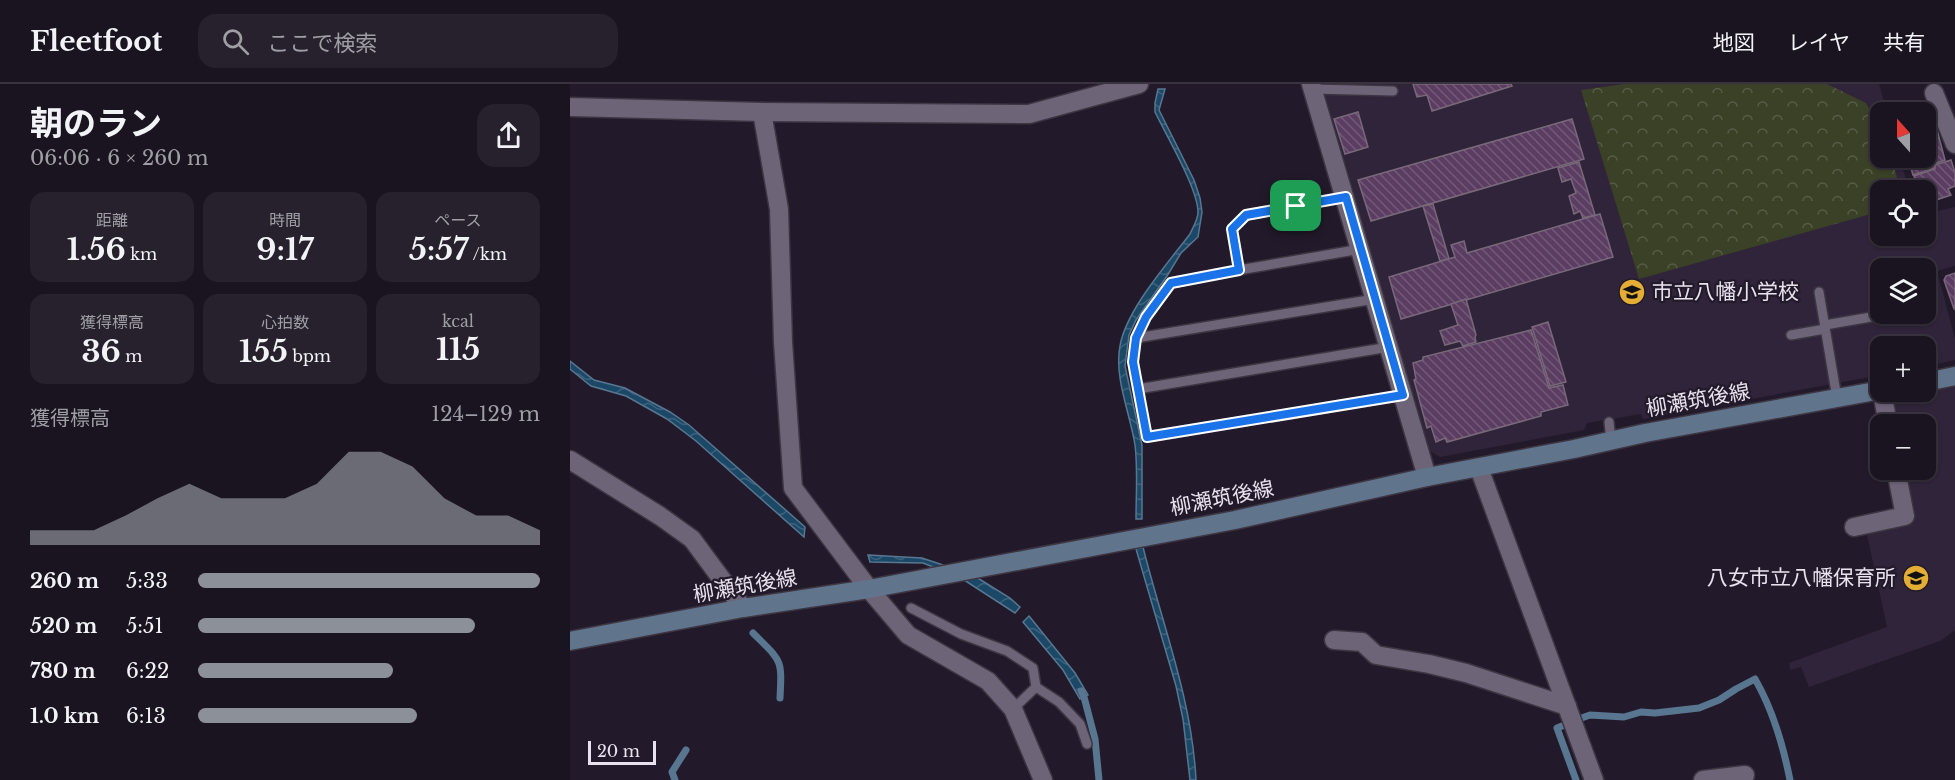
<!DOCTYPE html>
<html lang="ja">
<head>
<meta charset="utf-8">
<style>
  body { margin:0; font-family:"Libre Baskerville","Noto Sans JP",serif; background:#27212d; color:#f1f3f6; height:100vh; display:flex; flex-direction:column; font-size:22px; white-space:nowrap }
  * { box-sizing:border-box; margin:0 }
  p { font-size:20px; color:#9f9ea5 }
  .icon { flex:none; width:33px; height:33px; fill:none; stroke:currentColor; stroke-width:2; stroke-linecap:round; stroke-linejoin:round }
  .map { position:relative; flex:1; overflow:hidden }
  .drawer { display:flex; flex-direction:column; background:#1a1420; width:570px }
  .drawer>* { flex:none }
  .needle { width:39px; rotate:339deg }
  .tools { position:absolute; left:1300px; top:18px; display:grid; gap:12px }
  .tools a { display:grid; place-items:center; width:66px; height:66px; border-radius:12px; background:#1a1420; box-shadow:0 2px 4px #0004,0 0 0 2px #38333e; font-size:30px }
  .scale { position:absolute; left:18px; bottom:15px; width:68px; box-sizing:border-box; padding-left:6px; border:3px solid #e7e2ed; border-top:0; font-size:16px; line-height:21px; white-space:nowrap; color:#e7e2ed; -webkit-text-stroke:4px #221a2a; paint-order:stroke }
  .pin { position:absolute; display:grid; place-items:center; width:51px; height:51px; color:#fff; margin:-26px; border-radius:12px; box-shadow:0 3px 9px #0006 }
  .round { display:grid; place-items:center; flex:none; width:63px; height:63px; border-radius:18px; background:#27212d }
  .overview { display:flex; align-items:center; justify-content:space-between; height:102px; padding:0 30px }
  h1 { font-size:33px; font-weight:700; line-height:45px }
  .figures { display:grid; grid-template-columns:repeat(3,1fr); gap:9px; height:102px; padding:6px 30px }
  .figures div { display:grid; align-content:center; border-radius:15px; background:#27212d; text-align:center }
  .figures b { font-size:30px; font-weight:700 }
  .figures small { font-size:16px; font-weight:400 }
  .figures p { font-size:16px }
  .chart { height:168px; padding:12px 30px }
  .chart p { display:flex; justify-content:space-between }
  .chart svg { width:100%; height:108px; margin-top:6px; fill:#8c9099; opacity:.7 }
  ul { padding:0 30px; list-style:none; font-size:20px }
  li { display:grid; grid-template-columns:96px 72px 1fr; align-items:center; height:45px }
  li i { height:15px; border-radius:8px; background:#8c9099 }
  header { display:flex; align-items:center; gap:36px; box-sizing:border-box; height:84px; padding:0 30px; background:#1a1420; border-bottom:2px solid #38333e }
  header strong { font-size:28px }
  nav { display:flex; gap:33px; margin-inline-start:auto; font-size:21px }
  .search { width:420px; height:54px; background:#27212d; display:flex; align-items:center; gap:15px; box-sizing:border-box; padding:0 21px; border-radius:18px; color:#9f9ea5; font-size:22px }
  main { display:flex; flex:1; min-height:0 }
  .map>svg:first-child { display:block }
  .built { fill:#2f2439; fill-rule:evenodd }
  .park { fill:url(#park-crowns) }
  .water { fill:url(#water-waves); stroke:#58768f; stroke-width:1.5 }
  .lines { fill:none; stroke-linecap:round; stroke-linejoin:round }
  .stream { stroke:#58768f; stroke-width:7 }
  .building { fill:url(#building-back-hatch); stroke:#78697a; stroke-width:1.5 }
  .lane-casing { stroke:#3c3642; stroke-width:12 }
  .street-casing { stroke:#3c3642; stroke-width:21 }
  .secondary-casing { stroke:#3c3642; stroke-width:21 }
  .lane { stroke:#6d6477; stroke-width:9 }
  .street { stroke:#6d6477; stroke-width:18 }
  .secondary { stroke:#60748c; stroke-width:18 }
  .route-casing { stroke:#fff; stroke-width:12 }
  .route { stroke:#1a73e8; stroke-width:8 }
  .labels { text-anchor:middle; stroke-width:4.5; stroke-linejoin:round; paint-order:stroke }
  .poi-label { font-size:21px; fill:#e7e2ed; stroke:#221a2a; text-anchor:start }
  .street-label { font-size:21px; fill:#e7e2ed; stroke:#221a2a }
</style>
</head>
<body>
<header>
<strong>Fleetfoot</strong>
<div class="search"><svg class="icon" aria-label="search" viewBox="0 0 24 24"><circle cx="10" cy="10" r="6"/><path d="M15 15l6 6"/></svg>ここで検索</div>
<nav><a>地図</a><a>レイヤ</a><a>共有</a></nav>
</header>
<main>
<section class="drawer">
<div class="overview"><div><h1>朝のラン</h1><p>06:06 · 6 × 260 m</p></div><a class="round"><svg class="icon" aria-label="share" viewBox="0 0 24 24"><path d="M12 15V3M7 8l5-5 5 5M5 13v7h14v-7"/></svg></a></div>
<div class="figures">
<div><p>距離</p><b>1.56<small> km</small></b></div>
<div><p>時間</p><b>9:17</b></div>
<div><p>ペース</p><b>5:57<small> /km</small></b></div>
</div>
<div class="figures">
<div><p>獲得標高</p><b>36<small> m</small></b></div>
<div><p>心拍数</p><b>155<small> bpm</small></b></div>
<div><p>kcal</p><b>115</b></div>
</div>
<div class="chart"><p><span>獲得標高</span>124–129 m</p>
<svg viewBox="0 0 160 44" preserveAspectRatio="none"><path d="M0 44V38L10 38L20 38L30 32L40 25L50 19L60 25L70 25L80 25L90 19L100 6L110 6L120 12L130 25L140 32L150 32L160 38V44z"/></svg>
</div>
<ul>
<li><b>260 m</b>5:33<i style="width:100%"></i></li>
<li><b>520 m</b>5:51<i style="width:81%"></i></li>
<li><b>780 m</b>6:22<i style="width:57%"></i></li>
<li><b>1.0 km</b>6:13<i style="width:64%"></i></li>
</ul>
</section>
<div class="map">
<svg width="1385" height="696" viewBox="0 0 1385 696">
  <defs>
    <pattern id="park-crowns" width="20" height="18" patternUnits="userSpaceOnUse" patternTransform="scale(1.5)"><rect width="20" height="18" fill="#3a4126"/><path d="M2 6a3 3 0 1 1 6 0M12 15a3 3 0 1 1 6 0" fill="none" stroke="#565c46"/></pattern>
    <pattern id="water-waves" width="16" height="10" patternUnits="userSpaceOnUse" patternTransform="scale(1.5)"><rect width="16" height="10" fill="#1b4867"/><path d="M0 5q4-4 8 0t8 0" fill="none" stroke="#3c627d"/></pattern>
    <pattern id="building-back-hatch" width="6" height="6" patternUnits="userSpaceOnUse" patternTransform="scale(1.5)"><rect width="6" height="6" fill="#5c3d62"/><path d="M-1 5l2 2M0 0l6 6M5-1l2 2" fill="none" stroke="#735979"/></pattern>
  </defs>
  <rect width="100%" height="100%" fill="#221a2a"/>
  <!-- built -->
  <g class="built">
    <path d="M 752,0 L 1309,0 L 1317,28 L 1311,28 L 1311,74 L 1330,74 L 1339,106 L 1311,106 L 1311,152 L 1356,152 L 1356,130 L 1385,123 L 1385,182 L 1367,187 L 1385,255 L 1385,276 L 1356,282 L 1356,262 L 1311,262 L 1311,291 L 1073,335 L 1071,330 L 1017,339 L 1014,346 L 870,373 L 860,367 ZM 1311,184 L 1356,184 L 1356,230 L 1311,230 Z"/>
    <polygon points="1385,298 1385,546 1370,557 1239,603 1231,583 1220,586 1219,579 1317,543 1296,446 1342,437 1333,386 1356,386 1356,340 1325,340 1319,309 1356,308 1356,303"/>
  </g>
  <!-- park -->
  <polygon class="park" points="1054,0 1257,0 1296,19 1311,45 1311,74 1322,74 1330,106 1311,106 1311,126 1301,130 1069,195 1011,6"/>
  <!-- water -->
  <g class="water">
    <path d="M 588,5 L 595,5 L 589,26 L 624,96 L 630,114 L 632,128 L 628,153 L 611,169 L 597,192 L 566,236 L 559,251 L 555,282 L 572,361 L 572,435 L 566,435 C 566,411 568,385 565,361 C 560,329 544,294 550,262 C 556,226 598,179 620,150 C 623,143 628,136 628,128 C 628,105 596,51 585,28 L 585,19 Z"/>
    <polygon points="0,277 24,296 55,304 100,328 119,341 235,443 234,453 126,357 97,335 56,312 21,302 0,285"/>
    <path d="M 573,463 C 592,540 622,615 626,696 L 620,696 L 613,635 L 606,602 L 566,465 Z"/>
    <polygon points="298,471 352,474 403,491 440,514 450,523 445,529 391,494 353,479 300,478"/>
    <polygon points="459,532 505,589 518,611 510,615 493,586 453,538"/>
  </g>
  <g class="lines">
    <!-- stream -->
    <g class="stream">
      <path d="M 183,549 C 212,578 212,574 210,614"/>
      <polyline points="511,607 514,613 525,655 529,696"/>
      <path d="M 1006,636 L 1020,631 L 1054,633 L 1071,628 L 1085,629 L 1129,624 L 1149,616 L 1166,605 L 1185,595 C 1203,626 1213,661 1220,696"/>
      <polyline points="992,642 987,644 1006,696"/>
      <polyline points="105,696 102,688 116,666"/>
    </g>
  </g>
  <!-- building -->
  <g class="building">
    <polygon points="843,0 941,0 942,2 862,27 857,11 847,13"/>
    <polygon points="788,28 798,63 775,70 764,35"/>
    <polygon points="1002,35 1014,75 801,137 788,96"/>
    <polygon points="1366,42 1375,76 1364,80 1365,84 1343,91 1338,74 1356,74 1356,46"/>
    <polygon points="1381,76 1385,88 1385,102 1378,105 1381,111 1366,116 1367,119 1356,123 1356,106 1349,106 1344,92 1365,85 1365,81"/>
    <polygon points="1009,78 1025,131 1013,134 1010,127 1004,130 999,112 1006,109 1001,95 992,98 988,84"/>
    <polygon points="863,120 879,175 870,177 853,122"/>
    <polygon points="1030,130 1043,173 831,235 819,193 885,173 881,161 894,157 897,169"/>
    <polygon points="1385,189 1385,225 1384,225 1374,196 1376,192"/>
    <polygon points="896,215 906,251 905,253 906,258 893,262 890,257 875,261 870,247 888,241 881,220"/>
    <polygon points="978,238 996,298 980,302 962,243"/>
    <polygon points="961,246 979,304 993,301 998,321 971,328 971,332 877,358 875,354 866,358 861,342 857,344 844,296 846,295 843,279 853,276 853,273"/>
  </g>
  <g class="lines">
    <defs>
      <g id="lane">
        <polyline points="743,5 823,7"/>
        <polyline points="775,113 676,131 662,145 669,186 601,199 576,233 566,254 563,278 577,353 833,311"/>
        <polyline points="669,186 791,165"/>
        <polyline points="1249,208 1267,314"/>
        <polyline points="1255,241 1318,230"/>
        <polyline points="1221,251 1255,245"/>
        <polyline points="566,254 805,215"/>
        <polyline points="568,305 819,263"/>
        <polyline points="1039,338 1041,357"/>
        <polyline points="341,524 391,550 437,567 463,584 466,603 443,625"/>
        <polyline points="466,603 489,618 510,640 517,660"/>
      </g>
      <g id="street">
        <polyline points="741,0 857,393"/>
        <polyline points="1364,9 1385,60"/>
        <polyline points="0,23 192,28 459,30 569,0"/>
        <polyline points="192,28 209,125 213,258 223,404 299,505 338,551 418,597 443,625 473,696"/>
        <polyline points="1312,308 1318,340"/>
        <polyline points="0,376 90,432 122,455 173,524"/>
        <polyline points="909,384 1024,696"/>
        <polyline points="1284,443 1335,432 1326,386"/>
        <polyline points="764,556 792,558 806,571 859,580 896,589 997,622"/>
        <polyline points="1133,696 1175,691"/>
      </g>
      <g id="secondary">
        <polyline points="1356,298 1385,292"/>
        <polyline points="0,557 173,524 299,505 665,436 857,393 1004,365 1075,349 1311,306"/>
      </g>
    </defs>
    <!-- lane casing -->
    <use href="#lane" class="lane-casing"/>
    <!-- street casing -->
    <use href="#street" class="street-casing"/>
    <!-- secondary casing -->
    <use href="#secondary" class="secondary-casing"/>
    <!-- lane -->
    <use href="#lane" class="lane"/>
    <!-- street -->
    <use href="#street" class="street"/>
    <!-- secondary -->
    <use href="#secondary" class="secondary"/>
  </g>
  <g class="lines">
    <defs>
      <polygon id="route" points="776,113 833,311 577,353 563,278 566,254 576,233 601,199 669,186 662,145 676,131"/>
    </defs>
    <!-- route casing -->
    <use href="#route" class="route-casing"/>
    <!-- route -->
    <use href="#route" class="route"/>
  </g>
  <!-- icons -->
  <defs>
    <symbol id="school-disc" viewBox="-11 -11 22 22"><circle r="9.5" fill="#e4ae35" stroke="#221a2a"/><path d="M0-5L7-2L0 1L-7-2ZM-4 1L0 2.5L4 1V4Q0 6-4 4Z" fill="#111"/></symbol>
  </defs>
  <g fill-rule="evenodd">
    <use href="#school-disc" x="1047" y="193" width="30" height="30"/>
    <use href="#school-disc" x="1331" y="479" width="30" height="30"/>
  </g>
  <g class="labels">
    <!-- poi labels -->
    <g class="poi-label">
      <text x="1082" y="215">市立八幡小学校</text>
      <text x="1326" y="501" text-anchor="end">八女市立八幡保育所</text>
    </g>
    <!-- street labels -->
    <g class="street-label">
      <text transform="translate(1128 316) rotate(-10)" y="7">柳瀬筑後線</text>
      <text transform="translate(652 414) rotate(-11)" y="7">柳瀬筑後線</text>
      <text transform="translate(175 502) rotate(-10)" y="7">柳瀬筑後線</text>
    </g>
  </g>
</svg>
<div class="tools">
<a><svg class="needle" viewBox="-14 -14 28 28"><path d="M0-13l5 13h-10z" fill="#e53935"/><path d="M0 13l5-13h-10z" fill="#9f9ea5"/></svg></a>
<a><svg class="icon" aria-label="locate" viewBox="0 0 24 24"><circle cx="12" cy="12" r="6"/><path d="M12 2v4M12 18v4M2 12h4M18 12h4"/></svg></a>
<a><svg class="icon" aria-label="layers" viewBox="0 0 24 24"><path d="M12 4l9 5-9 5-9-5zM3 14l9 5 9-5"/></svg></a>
<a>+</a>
<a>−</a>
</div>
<div class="scale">20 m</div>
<div class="pin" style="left:726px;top:122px;background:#1e9e55"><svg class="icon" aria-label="arrive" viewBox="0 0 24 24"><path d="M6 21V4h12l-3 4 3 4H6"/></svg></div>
</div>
</main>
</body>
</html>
